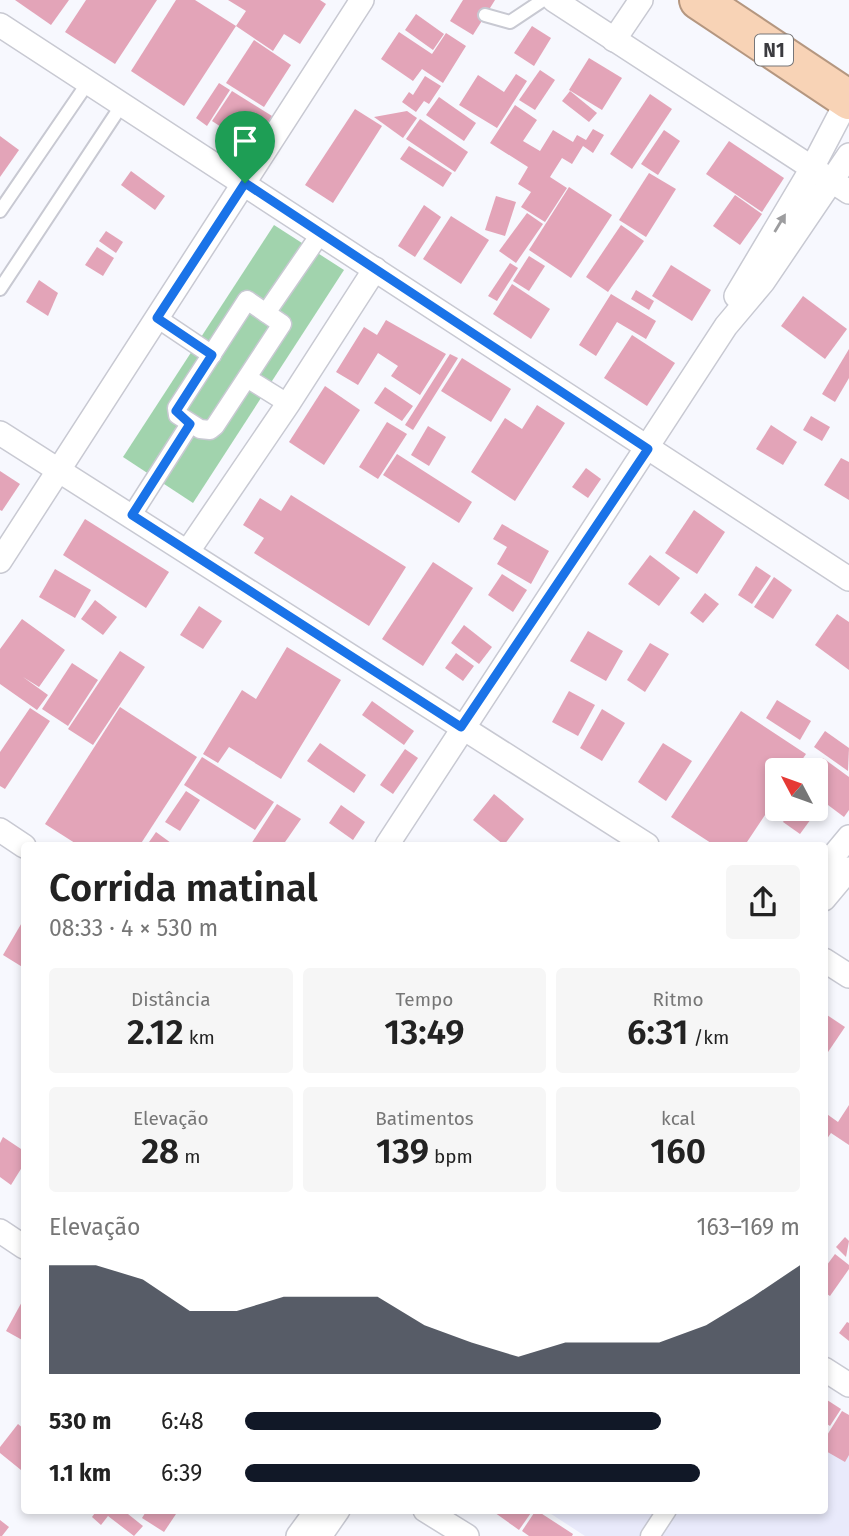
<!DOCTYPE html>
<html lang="pt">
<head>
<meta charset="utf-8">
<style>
  body { margin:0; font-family:"Fira Sans",sans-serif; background:#f6f6f6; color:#222; height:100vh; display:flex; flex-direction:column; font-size:26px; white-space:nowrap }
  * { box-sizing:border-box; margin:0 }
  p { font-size:23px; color:#767676 }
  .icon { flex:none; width:38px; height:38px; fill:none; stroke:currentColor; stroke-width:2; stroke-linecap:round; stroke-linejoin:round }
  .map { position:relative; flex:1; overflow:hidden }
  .sheet { position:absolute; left:21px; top:842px; width:807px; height:672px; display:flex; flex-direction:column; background:#fff; border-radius:7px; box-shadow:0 4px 10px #0003 }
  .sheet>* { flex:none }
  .needle { width:46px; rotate:311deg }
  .controls { position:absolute; left:765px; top:758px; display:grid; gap:14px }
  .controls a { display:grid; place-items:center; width:63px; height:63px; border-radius:7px; background:#fff; box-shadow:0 4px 10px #0003; font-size:35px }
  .pin { position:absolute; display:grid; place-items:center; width:60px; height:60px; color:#fff; margin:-72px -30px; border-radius:50% 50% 50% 0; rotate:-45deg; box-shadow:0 0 7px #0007 }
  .pin .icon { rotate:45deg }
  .round { display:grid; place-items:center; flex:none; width:74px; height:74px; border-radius:7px; background:#f6f6f6 }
  .summary { display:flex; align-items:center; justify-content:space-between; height:119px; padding:0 28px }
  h1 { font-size:38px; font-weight:600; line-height:52px }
  .metrics { display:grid; grid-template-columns:repeat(3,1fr); gap:10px; height:119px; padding:7px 28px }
  .metrics div { display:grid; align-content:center; border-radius:7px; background:#f6f6f6; text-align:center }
  .metrics b { font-size:35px; font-weight:600 }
  .metrics small { font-size:19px; font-weight:400 }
  .metrics p { font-size:19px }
  .chart { height:196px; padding:14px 28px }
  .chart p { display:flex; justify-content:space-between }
  .chart svg { width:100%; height:126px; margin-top:7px; fill:#111827; opacity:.7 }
  ul { padding:0 28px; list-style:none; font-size:23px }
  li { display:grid; grid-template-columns:112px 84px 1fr; align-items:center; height:52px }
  li i { height:18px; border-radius:9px; background:#111827 }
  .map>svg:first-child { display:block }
  .built { fill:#e9eafb }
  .green { fill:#a1d3ad }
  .building { fill:#e3a4b8 }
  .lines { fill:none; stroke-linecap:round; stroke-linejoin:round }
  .service-casing { stroke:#c8c9d2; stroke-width:16 }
  .pedestrian-casing { stroke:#c8c9d2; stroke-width:21 }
  .minor-casing { stroke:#c8c9d2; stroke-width:26 }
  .trunk-casing { stroke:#b59780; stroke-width:42 }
  .service { stroke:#fff; stroke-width:12 }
  .pedestrian { stroke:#fff; stroke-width:18 }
  .minor { stroke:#fff; stroke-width:23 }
  .trunk { stroke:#f8d3b6; stroke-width:38 }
  .oneway { fill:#9d9d9f }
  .route-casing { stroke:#fff; stroke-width:14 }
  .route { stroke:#1a73e8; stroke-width:9 }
  .labels { text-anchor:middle; stroke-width:5; stroke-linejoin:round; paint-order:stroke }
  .shield { fill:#fff; stroke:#767679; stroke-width:2 }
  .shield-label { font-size:19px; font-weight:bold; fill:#3b3b3f }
</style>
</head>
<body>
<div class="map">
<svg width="849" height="1536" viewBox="0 0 849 1536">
  <rect width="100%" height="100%" fill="#f7f8fe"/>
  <!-- built -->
  <polygon class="built" points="824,1435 849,1450 849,1536 585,1536 545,1510 824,1510"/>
  <!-- green -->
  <polygon class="green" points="274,225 344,270 193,503 123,457"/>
  <!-- building -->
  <g class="building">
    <polygon points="15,0 69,0 51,25"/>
    <polygon points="86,0 157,0 115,64 65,32"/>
    <polygon points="176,0 195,0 236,26 184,106 131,71"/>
    <polygon points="228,0 320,0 326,4 300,44 284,34 273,51 236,26 246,11"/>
    <polygon points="463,0 495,0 473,35 450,21"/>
    <polygon points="416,14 444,34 433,50 405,30"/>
    <polygon points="532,26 551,38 534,66 514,53"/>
    <polygon points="399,32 432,54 446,33 466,46 443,83 422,69 413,81 381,59"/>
    <polygon points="254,40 291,65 264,107 226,83"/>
    <polygon points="589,58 622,78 602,110 569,90"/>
    <polygon points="540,70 555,80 535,110 519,100"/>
    <polygon points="516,74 527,81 497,128 459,105 478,75 504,92"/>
    <polygon points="425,76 441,86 429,104 424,101 416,112 402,102 409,92 413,95"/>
    <polygon points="219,83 230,90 207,126 196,118"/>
    <polygon points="232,91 272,116 252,147 212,121"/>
    <polygon points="570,91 597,113 589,122 562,101"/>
    <polygon points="650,94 672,109 632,169 610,154"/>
    <polygon points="439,97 476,123 464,141 426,115"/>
    <polygon points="515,105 537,120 523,141 540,151 553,130 573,142 577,135 586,140 593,129 604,135 593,153 583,146 572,164 562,158 550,177 567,188 545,222 521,207 531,192 518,184 528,167 490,143"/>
    <polygon points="355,109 382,126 333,203 305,185"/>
    <polygon points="407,111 417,118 403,138 374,117"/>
    <polygon points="420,119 468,152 455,172 406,139"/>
    <polygon points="664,130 680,141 658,175 641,164"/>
    <polygon points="0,136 19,150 0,177"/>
    <polygon points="729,141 784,178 762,212 706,174"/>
    <polygon points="409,146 452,173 443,187 400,159"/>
    <polygon points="131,171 165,196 155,210 121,185"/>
    <polygon points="649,173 676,189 646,237 619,220"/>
    <polygon points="569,187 612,215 571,278 529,250"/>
    <polygon points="735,195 762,214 740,245 713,226"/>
    <polygon points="496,196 516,202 505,236 485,230"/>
    <polygon points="424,205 441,217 415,257 398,246"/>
    <polygon points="527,213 543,224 516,263 499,251"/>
    <polygon points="451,216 489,240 461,284 423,259"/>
    <polygon points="621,225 644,241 608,292 586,277"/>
    <polygon points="106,231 123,242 116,253 99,241"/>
    <polygon points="97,247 114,258 103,276 85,265"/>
    <polygon points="529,256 545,266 529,291 513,281"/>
    <polygon points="510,263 518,268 497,301 488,296"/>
    <polygon points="671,265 711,290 692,321 652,296"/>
    <polygon points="39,280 58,293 48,316 26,302"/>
    <polygon points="512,284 550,309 531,339 493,314"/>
    <polygon points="636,290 654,301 649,310 631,299"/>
    <polygon points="611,294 656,321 646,339 617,322 596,356 579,345"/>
    <polygon points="803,296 847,329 825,359 781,326"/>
    <polygon points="386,320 446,354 420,395 391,376 398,366 378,353 358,385 336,372 364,327 377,335"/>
    <polygon points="632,335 675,363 647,406 604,378"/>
    <polygon points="849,349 849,378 835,402 822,394"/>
    <polygon points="450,354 458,358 413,430 405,425"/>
    <polygon points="462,358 511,389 491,422 441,391"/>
    <polygon points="325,386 360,410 324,465 289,442"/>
    <polygon points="385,387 413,406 402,421 374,403"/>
    <polygon points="537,405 565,423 515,501 471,472 505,418 522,429"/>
    <polygon points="811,416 830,427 822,441 803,430"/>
    <polygon points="387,422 407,434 378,479 359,467"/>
    <polygon points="771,425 797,442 783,465 756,449"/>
    <polygon points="428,426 446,437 429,466 411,455"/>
    <polygon points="397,454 472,502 459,523 383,475"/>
    <polygon points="841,458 849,462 849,500 824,485"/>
    <polygon points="586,468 601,479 588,498 572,487"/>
    <polygon points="0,471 20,484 2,511 0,510"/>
    <polygon points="291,495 406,567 369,626 254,553 264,538 243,525 260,498 281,511"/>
    <polygon points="694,510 725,532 697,574 665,553"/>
    <polygon points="85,519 169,572 146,608 63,555"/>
    <polygon points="502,524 549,551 531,584 497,564 507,547 493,539"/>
    <polygon points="650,555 680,578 659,606 628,584"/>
    <polygon points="433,562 473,588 423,666 382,639"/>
    <polygon points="756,566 771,576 752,604 738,595"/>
    <polygon points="55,569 91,590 75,618 39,597"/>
    <polygon points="502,574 527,590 513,612 488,595"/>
    <polygon points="774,577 792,590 773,619 754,607"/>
    <polygon points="705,593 719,604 703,623 690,613"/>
    <polygon points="95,600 117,617 103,635 81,619"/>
    <polygon points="199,606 222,621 203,649 180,635"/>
    <polygon points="837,614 849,622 849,670 815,645"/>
    <polygon points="22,619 65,650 39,687 23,677 48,695 37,710 0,684 0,649"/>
    <polygon points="464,625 492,647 479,664 451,643"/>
    <polygon points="588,631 623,651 606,681 570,661"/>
    <polygon points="650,643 669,654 645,692 627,680"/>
    <polygon points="287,647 341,680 281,779 229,747 218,763 203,754 242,690 256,699"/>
    <polygon points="120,651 145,667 93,745 68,729"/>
    <polygon points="456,653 474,666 463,681 445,668"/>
    <polygon points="72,663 98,680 68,726 42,709"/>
    <polygon points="569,691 595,705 578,736 552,722"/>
    <polygon points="777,700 811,721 800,740 766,718"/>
    <polygon points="372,701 414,731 404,745 362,715"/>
    <polygon points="120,707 197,757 140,845 78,845 45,824"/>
    <polygon points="30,708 50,721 5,789 0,786 0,752"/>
    <polygon points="602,709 625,723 602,761 580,748"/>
    <polygon points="741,711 806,754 795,770 777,770 777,797 745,845 714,845 671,817"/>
    <polygon points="825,731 849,748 848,771 814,747"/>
    <polygon points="320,743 366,775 354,793 307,761"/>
    <polygon points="663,743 692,761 666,801 638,782"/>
    <polygon points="405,749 418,758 393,794 380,785"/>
    <polygon points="202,757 274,802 255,830 184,785"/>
    <polygon points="823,758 849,777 849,810 844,817 816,796 814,770"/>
    <polygon points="186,791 200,800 180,831 165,822"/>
    <polygon points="494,794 524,819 504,845 473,820"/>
    <polygon points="277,804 301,819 283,845 254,845 251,844"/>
    <polygon points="341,805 365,822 353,840 329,823"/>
    <polygon points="792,808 812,808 816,812 800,834 783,822"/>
    <polygon points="156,832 171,843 169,845 147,845"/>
    <polygon points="24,919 24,968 3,955"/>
    <polygon points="824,1013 845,1027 826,1055 824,1054"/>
    <polygon points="849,1105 849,1145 831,1133 824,1143 824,1112 838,1122"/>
    <polygon points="3,1137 24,1151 24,1164 11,1185 0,1177 0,1143"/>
    <polygon points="845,1237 849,1241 846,1257 836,1247"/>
    <polygon points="835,1254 849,1265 849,1269 830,1296 824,1292 824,1269"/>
    <polygon points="24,1298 24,1341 6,1331"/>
    <polygon points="847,1322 849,1323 849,1341 839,1333"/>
    <polygon points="824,1398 841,1409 830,1426 824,1422"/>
    <polygon points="842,1411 849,1415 849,1455 845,1462 824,1450 824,1440"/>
    <polygon points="18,1424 24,1429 24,1465 21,1470 0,1453 0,1447"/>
    <polygon points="97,1510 123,1510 143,1526 134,1536 108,1516 101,1525 92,1517"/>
    <polygon points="147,1510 170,1510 176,1514 164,1532 142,1518"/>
    <polygon points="491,1510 533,1510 519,1530"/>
    <polygon points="536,1510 573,1534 572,1536 529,1536 522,1531"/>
    <polygon points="0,1520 9,1527 2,1536 0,1536"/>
  </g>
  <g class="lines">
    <defs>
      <g id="service">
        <polyline points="485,15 510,22 543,0"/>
        <polyline points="0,211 89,81"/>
        <polyline points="0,289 123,103"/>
      </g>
      <g id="pedestrian">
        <polygon points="247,300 282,324 215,426 210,430 200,429 178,415 177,408"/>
        <polyline points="266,313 321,233"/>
        <polyline points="157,318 212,355"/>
        <polyline points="247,378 284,401"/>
        <polyline points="132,515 190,424"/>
        <polyline points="650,1536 667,1510"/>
      </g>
      <g id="minor">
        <polyline points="554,0 849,192"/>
        <polyline points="0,25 849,579"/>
        <polyline points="614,40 641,0"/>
        <polyline points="736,296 811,170 848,99"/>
        <polyline points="0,433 647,845"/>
        <polyline points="188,551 288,404 375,269"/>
        <polyline points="0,561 362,0"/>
        <polyline points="0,830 24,846"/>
        <polyline points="387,845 726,326 763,282 849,155"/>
        <polyline points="824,867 849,837"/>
        <polyline points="824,899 849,869"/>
        <polyline points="824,960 849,976"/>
        <polyline points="0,1231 24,1247"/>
        <polyline points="824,1369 849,1385"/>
        <polyline points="425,1510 467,1536"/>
        <polyline points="298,1536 317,1510"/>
        <polyline points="320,1536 338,1510"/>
      </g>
      <polyline id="trunk" points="699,0 849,100"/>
    </defs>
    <!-- service casing -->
    <use href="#service" class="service-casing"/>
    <!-- pedestrian casing -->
    <use href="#pedestrian" class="pedestrian-casing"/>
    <!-- minor casing -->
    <use href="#minor" class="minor-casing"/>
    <!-- trunk casing -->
    <use href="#trunk" class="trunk-casing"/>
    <!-- service -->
    <use href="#service" class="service"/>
    <!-- pedestrian -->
    <use href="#pedestrian" class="pedestrian"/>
    <!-- minor -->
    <use href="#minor" class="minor"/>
    <!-- trunk -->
    <use href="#trunk" class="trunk"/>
  </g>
  <!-- one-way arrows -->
  <defs><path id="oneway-solid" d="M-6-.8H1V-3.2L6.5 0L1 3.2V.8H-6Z" transform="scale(1.75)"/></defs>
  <use class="oneway" href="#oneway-solid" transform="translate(780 223) rotate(-59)"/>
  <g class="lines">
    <defs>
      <polygon id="route" points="245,183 648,449 461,727 132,515 190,424 176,411 212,355 157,318"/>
    </defs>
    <!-- route casing -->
    <use href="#route" class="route-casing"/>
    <!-- route -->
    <use href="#route" class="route"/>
  </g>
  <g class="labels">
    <!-- shield labels -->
    <rect class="shield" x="755" y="34.5" width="38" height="31" rx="5"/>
    <g class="shield-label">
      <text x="774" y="57">N1</text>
    </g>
  </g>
</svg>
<div class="controls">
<a><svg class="needle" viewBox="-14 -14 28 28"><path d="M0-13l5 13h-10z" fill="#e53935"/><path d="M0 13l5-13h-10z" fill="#767676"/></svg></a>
</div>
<div class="pin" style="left:245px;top:183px;background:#1e9e55"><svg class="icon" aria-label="arrive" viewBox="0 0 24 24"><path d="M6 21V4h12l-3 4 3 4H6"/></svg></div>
<section class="sheet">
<div class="summary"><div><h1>Corrida matinal</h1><p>08:33 · 4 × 530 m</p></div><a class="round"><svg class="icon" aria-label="share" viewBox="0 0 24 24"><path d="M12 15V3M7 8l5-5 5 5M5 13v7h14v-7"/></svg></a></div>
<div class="metrics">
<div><p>Distância</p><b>2.12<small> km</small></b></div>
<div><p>Tempo</p><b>13:49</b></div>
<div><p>Ritmo</p><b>6:31<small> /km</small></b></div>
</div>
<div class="metrics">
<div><p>Elevação</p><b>28<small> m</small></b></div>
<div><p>Batimentos</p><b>139<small> bpm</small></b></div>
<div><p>kcal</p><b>160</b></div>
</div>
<div class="chart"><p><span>Elevação</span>163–169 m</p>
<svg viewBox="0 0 160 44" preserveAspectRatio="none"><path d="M0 44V6L10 6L20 11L30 22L40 22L50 17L60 17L70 17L80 27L90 33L100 38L110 33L120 33L130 33L140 27L150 17L160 6V44z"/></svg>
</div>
<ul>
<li><b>530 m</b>6:48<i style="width:75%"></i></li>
<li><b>1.1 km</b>6:39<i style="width:82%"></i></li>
</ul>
</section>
</div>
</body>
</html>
